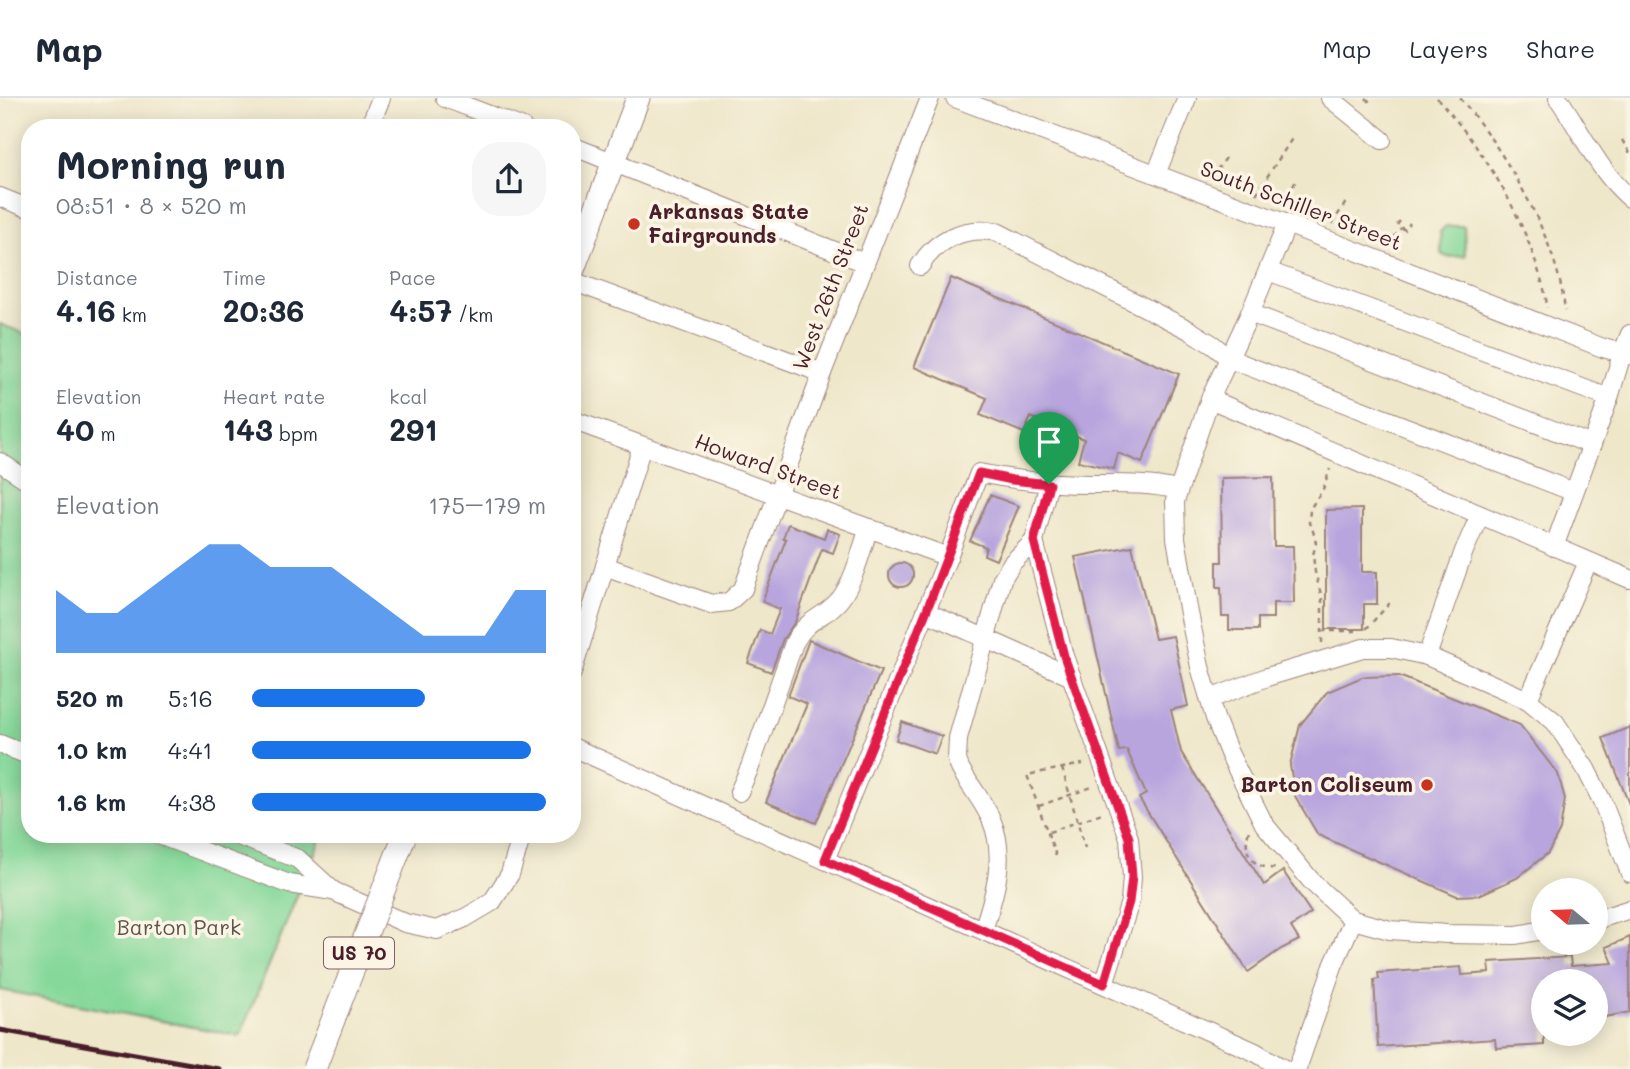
<!DOCTYPE html>
<html lang="en">
<head>
<meta charset="utf-8">
<style>
  body { margin:0; font-family:Mali,sans-serif; background:#f6f6f7; color:#1f2937; height:100vh; display:flex; flex-direction:column; font-size:26px; white-space:nowrap }
  * { box-sizing:border-box; margin:0 }
  p { font-size:23px; color:#747a83 }
  .icon { flex:none; width:38px; height:38px; fill:none; stroke:currentColor; stroke-width:2; stroke-linecap:round; stroke-linejoin:round }
  .map { position:relative; flex:1; overflow:hidden }
  .side { position:absolute; left:21px; top:21px; width:560px; height:724px; display:flex; flex-direction:column; background:#fff; border-radius:28px; box-shadow:0 4px 18px #0003 }
  .side>* { flex:none }
  .needle { width:46px; rotate:289deg }
  .tools { position:absolute; left:1531px; top:780px; display:grid; gap:14px }
  .tools a { display:grid; place-items:center; width:77px; height:77px; border-radius:50%; background:#fff; box-shadow:0 4px 18px #0003; font-size:35px }
  .pin { position:absolute; display:grid; place-items:center; width:60px; height:60px; color:#fff; margin:-72px -30px; border-radius:50% 50% 50% 0; rotate:-45deg; box-shadow:0 0 7px #0007 }
  .pin .icon { rotate:45deg }
  .round { display:grid; place-items:center; flex:none; width:74px; height:74px; border-radius:28px; background:#f6f6f7 }
  .summary { display:flex; align-items:center; justify-content:space-between; height:119px; padding:0 35px }
  h1 { font-size:38px; font-weight:700; line-height:52px }
  .metrics { display:grid; grid-template-columns:repeat(3,1fr); gap:10px; height:119px; padding:7px 35px }
  .metrics div { display:grid; align-content:center }
  .metrics b { font-size:30px; font-weight:700 }
  .metrics small { font-size:19px; font-weight:400 }
  .metrics p { font-size:19px }
  .chart { height:196px; padding:14px 35px }
  .chart p { display:flex; justify-content:space-between }
  .chart svg { width:100%; height:126px; margin-top:7px; fill:#1a73e8; opacity:.7 }
  ul { padding:0 35px; list-style:none; font-size:23px }
  li { display:grid; grid-template-columns:112px 84px 1fr; align-items:center; height:52px }
  li i { height:18px; border-radius:9px; background:#1a73e8 }
  header { display:flex; align-items:center; gap:42px; box-sizing:border-box; height:98px; padding:0 35px; background:#fff; border-bottom:2px solid #e0e1e3 }
  header strong { font-size:33px }
  nav { display:flex; gap:38px; margin-inline-start:auto; font-size:24px }
  .map>svg:first-child { display:block }
  .green { fill:#85d89a; stroke:#687c62; stroke-width:2 }
  .building { fill:#b8a5de }
  .lines { fill:none; stroke-linecap:round; stroke-linejoin:round }
  .minor-casing { stroke:#9c837a; stroke-width:20 }
  .major-casing { stroke:#9c837a; stroke-width:25 }
  .path { stroke:#9c837a; stroke-width:2.5; stroke-dasharray:5 5; stroke-linecap:butt }
  .minor { stroke:#fff; stroke-width:18 }
  .major { stroke:#fff; stroke-width:23 }
  .rail { stroke:#4a1f2b; stroke-width:5 }
  .major-bridge-casing { stroke:#9c837a; stroke-width:25; stroke-linecap:butt }
  .major-bridge { stroke:#fff; stroke-width:23 }
  .route-casing { stroke:#fff; stroke-width:14 }
  .route { stroke:#e11d48; stroke-width:9 }
  .poi-dot { fill:#c8321e; stroke:#fcf5e5; stroke-width:2.5 }
  .labels { text-anchor:middle; stroke-width:7; stroke-linejoin:round; paint-order:stroke }
  .shield { fill:#fcf5e5; stroke:#7f5f63; stroke-width:2 }
  .shield-label { font-size:19px; font-weight:bold; fill:#4a1f2b }
  .street-label { font-size:21px; fill:#4a1f2b; stroke:#fcf5e5 }
  .poi-label { font-size:21px; font-weight:bold; fill:#4a1f2b; stroke:#fcf5e5; text-anchor:start }
  .park-label { font-size:21px; fill:#5c564c; stroke:#fcf5e5 }
</style>
</head>
<body>
<header>
<strong>Map</strong>
<nav><a>Map</a><a>Layers</a><a>Share</a></nav>
</header>
<div class="map">
<svg width="1630" height="971" viewBox="0 0 1630 971">
  <rect width="100%" height="100%" fill="#fcf5e5"/>
  <filter id="ink" filterUnits="userSpaceOnUse"><feTurbulence type="fractalNoise" baseFrequency=".0143" numOctaves="2"/><feDisplacementMap in="SourceGraphic" scale="14" xChannelSelector="R" yChannelSelector="G"/><feConvolveMatrix kernelMatrix="1 2 1 2 8 2 1 2 1" color-interpolation-filters="sRGB"/></filter>
  <filter id="wash" filterUnits="userSpaceOnUse"><feTurbulence type="fractalNoise" baseFrequency=".00686" numOctaves="4" result="noise"/><feDisplacementMap in="SourceGraphic" scale="28" xChannelSelector="R" yChannelSelector="G"/><feGaussianBlur stdDeviation="1.57" result="paint"/><feColorMatrix in="noise" values="0 0 0 0 0 0 0 0 0 0 0 0 0 0 0 0 0 1.4 0 .05"/><feComposite in="paint" operator="in"/></filter>
  <g filter="url(#wash)">
    <rect width="100%" height="100%" fill="#eee7ca"/>
    <!-- green -->
    <g class="green">
      <polygon points="1446,128 1464,128 1465,158 1447,159 1441,155 1440,134"/>
      <polygon points="0,226 30,238 30,737 322,737 240,938 0,892"/>
    </g>
    <g id="blocks">
      <!-- building -->
      <g class="building">
        <polygon points="951,180 1179,276 1142,365 1118,355 1114,371 1078,363 1084,341 1031,319 1024,335 980,317 987,300 914,269"/>
        <polygon points="1273,379 1274,448 1293,448 1294,505 1273,505 1273,520 1258,520 1258,532 1229,532 1229,519 1222,519 1221,489 1217,489 1217,464 1222,464 1221,380"/>
        <polygon points="990,397 1019,408 996,462 984,457 986,449 970,443"/>
        <polygon points="1362,411 1362,474 1377,474 1377,506 1364,506 1364,531 1326,531 1326,412"/>
        <polygon points="788,426 824,440 827,431 840,436 833,455 822,451 795,524 783,541 771,574 748,565 760,532 770,536 780,511 762,504 786,441 783,440"/>
        <polygon points="1132,448 1155,541 1173,538 1188,608 1171,612 1181,654 1264,787 1283,773 1311,815 1291,829 1299,842 1281,851 1248,874 1139,700 1146,696 1127,652 1119,653 1075,459"/>
        <circle cx="901" cy="477" r="12"/>
        <polygon points="809,542 881,573 816,725 766,704 807,606 788,598"/>
        <polygon points="1399,578 1520,627 1558,676 1565,701 1560,732 1548,755 1517,780 1479,797 1457,798 1318,737 1295,698 1290,667 1300,627 1327,594 1362,579"/>
        <polygon points="902,624 942,638 935,656 896,642"/>
        <polygon points="1630,629 1630,706 1629,706 1603,640"/>
        <polygon points="1630,839 1630,914 1596,921 1596,884 1544,884 1544,947 1496,950 1495,941 1378,949 1374,882 1379,881 1378,875 1461,869 1462,877 1490,875 1489,864 1570,859 1571,868 1613,865 1606,849"/>
      </g>
    </g>
  </g>
  <g filter="url(#ink)">
    <use href="#blocks" fill-opacity="0" stroke="#9c837a" stroke-width="2"/>
    <g class="lines">
      <defs>
        <g id="minor">
          <polyline points="445,0 523,30"/>
          <polyline points="955,0 1287,126 1603,250 1630,257"/>
          <polyline points="1330,0 1382,42"/>
          <path d="M 1558,0 C 1582,34 1598,73 1630,100"/>
          <polyline points="369,30 381,0"/>
          <polyline points="572,48 865,165"/>
          <polyline points="1156,76 1187,0"/>
          <polyline points="0,99 30,111"/>
          <polyline points="1287,126 1251,213 1210,301 1175,403 1176,440 1188,510 1200,569 1215,620 1229,655 1264,726 1313,785 1353,822 1390,832 1447,836 1516,837 1544,832"/>
          <path d="M 920,168 C 937,140 966,128 997,134 L 1189,232 L 1213,247 L 1230,261 L 1574,394"/>
          <polyline points="1268,173 1609,300"/>
          <polyline points="572,183 822,275"/>
          <polyline points="1250,215 1592,347"/>
          <polyline points="1210,301 1630,481"/>
          <polyline points="572,322 948,459"/>
          <polyline points="0,364 30,384"/>
          <polyline points="1034,443 1064,558 1129,740 1132,779 1130,804 1104,886"/>
          <polyline points="1554,449 1609,300 1622,256 1630,236"/>
          <polyline points="605,468 711,506 729,504 743,491 822,275 930,0"/>
          <polyline points="926,514 1072,579"/>
          <polyline points="1427,558 1464,453 1480,417"/>
          <polyline points="572,575 642,348"/>
          <polyline points="1210,601 1267,579 1363,550 1391,550 1427,558 1528,602 1555,624 1586,671 1602,703 1630,775"/>
          <polyline points="1528,602 1588,464"/>
          <polyline points="0,646 30,658"/>
          <polyline points="572,649 1255,954 1284,971"/>
          <path d="M 739,694 L 750,669 L 794,545 C 807,519 826,520 841,500 C 855,481 861,452 869,430"/>
          <polyline points="159,737 289,786 333,793 405,825 437,832 465,820 492,804 510,776 522,737"/>
          <polyline points="236,737 298,761 333,793"/>
          <path d="M 825,762 L 948,459 L 979,375 C 1017,383 1053,386 1092,386 C 1121,386 1149,385 1178,392"/>
          <polyline points="1596,822 1630,811"/>
          <path d="M 983,832 C 995,796 1007,758 991,721 C 983,703 969,687 960,670 L 957,662 L 958,640 L 1002,481 L 1012,465 L 1034,443 L 1049,385"/>
          <polyline points="1297,971 1333,868 1353,822"/>
        </g>
        <polyline id="major" points="572,174 638,0"/>
      </defs>
      <!-- minor casing -->
      <use href="#minor" class="minor-casing"/>
      <!-- major casing -->
      <use href="#major" class="major-casing"/>
      <!-- path -->
      <g class="path">
        <polyline points="1366,0 1370,4"/>
        <path d="M 1437,0 C 1480,48 1514,101 1535,162 C 1540,178 1546,193 1547,210"/>
        <path d="M 1460,0 C 1506,55 1558,141 1565,213"/>
        <polyline points="1622,42 1630,55"/>
        <polyline points="1211,80 1229,56"/>
        <polyline points="1256,96 1293,39"/>
        <polyline points="1284,106 1295,84"/>
        <polyline points="1400,123 1397,127 1405,132 1410,125"/>
        <polyline points="1332,126 1348,101"/>
        <polyline points="1388,148 1401,130"/>
        <polyline points="1366,531 1389,506 1395,506"/>
        <polyline points="1321,533 1357,533"/>
        <polyline points="1322,545 1322,500 1315,474 1313,457 1316,445 1313,433 1309,425 1310,411 1323,391 1330,371"/>
        <polyline points="1062,670 1085,750"/>
        <polyline points="1039,708 1092,689"/>
        <path d="M 1249,733 C 1241,756 1254,772 1278,770"/>
        <polyline points="1049,734 1102,715"/>
        <polyline points="1056,758 1027,677 1083,666"/>
      </g>
      <!-- minor -->
      <use href="#minor" class="minor"/>
      <!-- major -->
      <use href="#major" class="major"/>
      <!-- rail -->
      <polyline class="rail" points="0,932 219,971"/>
      <defs>
        <polyline id="major-bridge" points="314,971 404,739"/>
      </defs>
      <!-- major-bridge casing -->
      <use href="#major-bridge" class="major-bridge-casing"/>
      <!-- major-bridge -->
      <use href="#major-bridge" class="major-bridge"/>
    </g>
  </g>
  <g class="lines" filter="url(#ink)">
    <defs>
      <polygon id="route" points="979,375 1012,382 1049,386 1034,443 1064,558 1129,740 1132,779 1129,804 1104,886 825,762 926,514"/>
    </defs>
    <!-- route casing -->
    <use href="#route" class="route-casing"/>
    <!-- route -->
    <use href="#route" class="route"/>
  </g>
  <!-- markers -->
  <g class="poi-dot">
    <circle cx="634" cy="126" r="7"/>
    <circle cx="1427" cy="687" r="7"/>
  </g>
  <g class="labels">
    <!-- shield labels -->
    <rect class="shield" x="324" y="839.5" width="70" height="31" rx="5"/>
    <g class="shield-label">
      <text x="359" y="862">US 70</text>
    </g>
    <!-- street labels -->
    <g class="street-label">
      <text transform="translate(1301 108) rotate(21)" y="7">South Schiller Street</text>
      <text transform="translate(831 189) rotate(-69)" y="7">West 26th Street</text>
      <text transform="translate(768 369) rotate(20)" y="7">Howard Street</text>
    </g>
    <!-- poi labels -->
    <g class="poi-label">
      <text x="648" y="121">Arkansas State<tspan x="648" dy="24">Fairgrounds</tspan></text>
      <text x="1413" y="694" text-anchor="end">Barton Coliseum</text>
    </g>
    <!-- park labels -->
    <g class="park-label">
      <text x="179" y="837">Barton Park</text>
    </g>
  </g>
</svg>
<div class="tools">
<a><svg class="needle" viewBox="-14 -14 28 28"><path d="M0-13l5 13h-10z" fill="#e53935"/><path d="M0 13l5-13h-10z" fill="#747a83"/></svg></a>
<a><svg class="icon" aria-label="layers" viewBox="0 0 24 24"><path d="M12 4l9 5-9 5-9-5zM3 14l9 5 9-5"/></svg></a>
</div>
<div class="pin" style="left:1049px;top:386px;background:#1e9e55"><svg class="icon" aria-label="arrive" viewBox="0 0 24 24"><path d="M6 21V4h12l-3 4 3 4H6"/></svg></div>
<section class="side">
<div class="summary"><div><h1>Morning run</h1><p>08:51 · 8 × 520 m</p></div><a class="round"><svg class="icon" aria-label="share" viewBox="0 0 24 24"><path d="M12 15V3M7 8l5-5 5 5M5 13v7h14v-7"/></svg></a></div>
<div class="metrics">
<div><p>Distance</p><b>4.16<small> km</small></b></div>
<div><p>Time</p><b>20:36</b></div>
<div><p>Pace</p><b>4:57<small> /km</small></b></div>
</div>
<div class="metrics">
<div><p>Elevation</p><b>40<small> m</small></b></div>
<div><p>Heart rate</p><b>143<small> bpm</small></b></div>
<div><p>kcal</p><b>291</b></div>
</div>
<div class="chart"><p><span>Elevation</span>175–179 m</p>
<svg viewBox="0 0 160 44" preserveAspectRatio="none"><path d="M0 44V22L10 30L20 30L30 22L40 14L50 6L60 6L70 14L80 14L90 14L100 22L110 30L120 38L130 38L140 38L150 22L160 22V44z"/></svg>
</div>
<ul>
<li><b>520 m</b>5:16<i style="width:59%"></i></li>
<li><b>1.0 km</b>4:41<i style="width:95%"></i></li>
<li><b>1.6 km</b>4:38<i style="width:100%"></i></li>
</ul>
</section>
</div>
</body>
</html>
